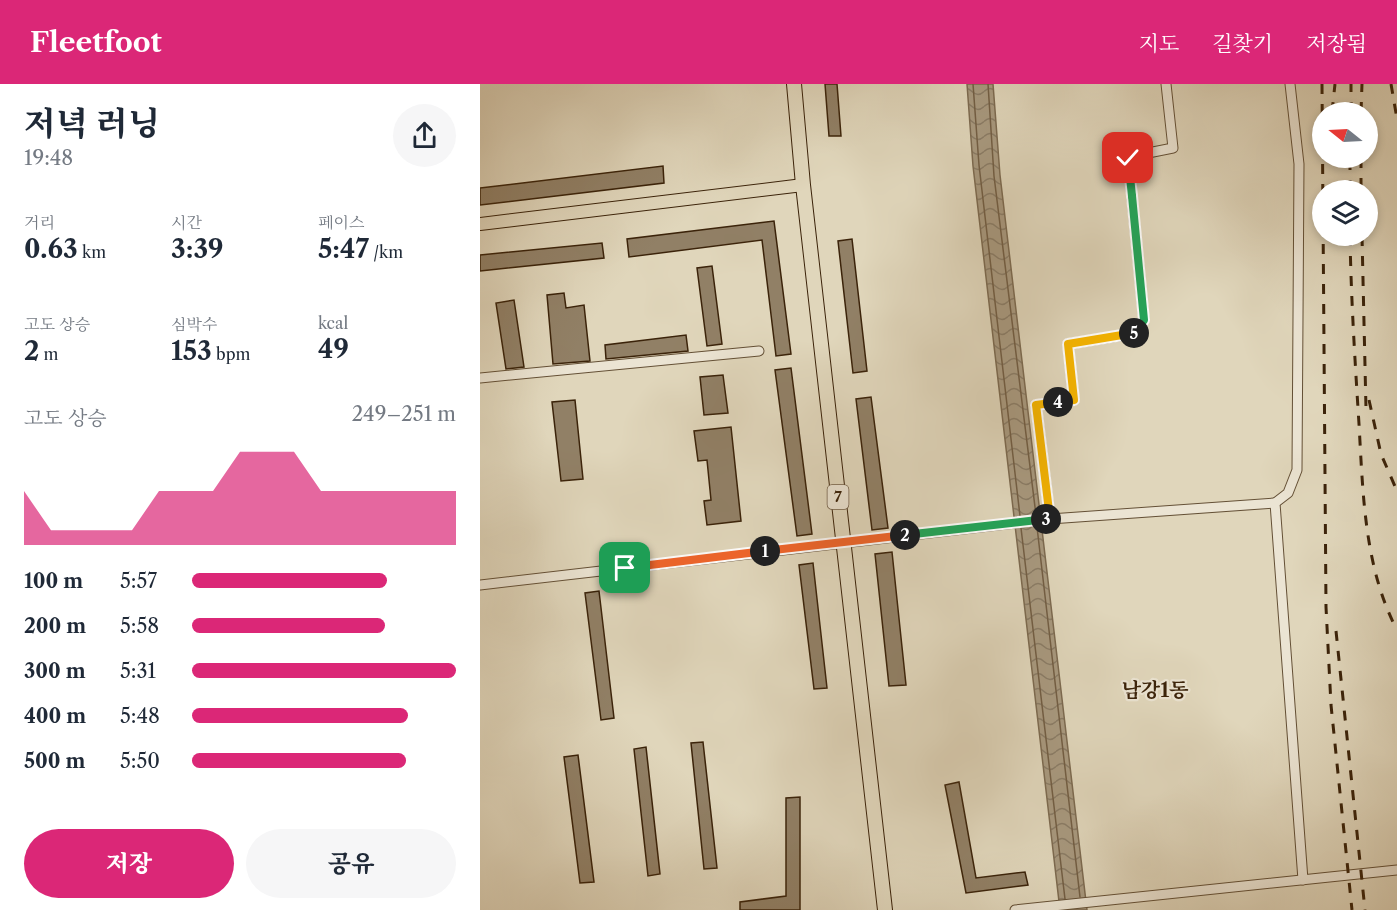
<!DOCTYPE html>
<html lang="ko">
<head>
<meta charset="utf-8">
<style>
  body { margin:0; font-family:"Libre Caslon Text","Noto Serif KR",serif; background:#f6f6f7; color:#1f2937; height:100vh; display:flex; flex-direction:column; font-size:22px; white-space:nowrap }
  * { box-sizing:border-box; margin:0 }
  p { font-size:20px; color:#747a83 }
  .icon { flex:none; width:33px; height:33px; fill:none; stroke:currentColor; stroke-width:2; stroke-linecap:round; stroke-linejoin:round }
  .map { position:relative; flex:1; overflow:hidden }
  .details { display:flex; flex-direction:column; background:#fff; width:480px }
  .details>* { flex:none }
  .needle { width:39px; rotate:288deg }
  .tools { position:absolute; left:832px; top:18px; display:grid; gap:12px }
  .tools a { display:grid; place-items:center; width:66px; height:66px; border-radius:50%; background:#fff; box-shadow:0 3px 9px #0003; font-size:30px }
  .pin { position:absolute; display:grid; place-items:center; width:51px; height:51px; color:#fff; margin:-26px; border-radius:12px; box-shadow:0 3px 9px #0006 }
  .km { position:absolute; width:30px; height:30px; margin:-15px; border-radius:50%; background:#222; color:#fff; font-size:16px; line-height:30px; text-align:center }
  .round { display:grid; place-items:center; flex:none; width:63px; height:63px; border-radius:32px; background:#f6f6f7 }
  .head { display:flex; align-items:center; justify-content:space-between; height:102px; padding:0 24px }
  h1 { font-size:33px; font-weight:800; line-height:45px }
  .stats { display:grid; grid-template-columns:repeat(3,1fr); gap:9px; height:102px; padding:6px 24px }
  .stats div { display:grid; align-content:center }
  .stats b { font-size:26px; font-weight:800 }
  .stats small { font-size:16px; font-weight:400 }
  .stats p { font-size:16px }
  .chart { height:168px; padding:12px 24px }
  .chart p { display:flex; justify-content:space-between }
  .chart svg { width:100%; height:108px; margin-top:6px; fill:#db2777; opacity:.7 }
  .action { display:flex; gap:12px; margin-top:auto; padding:12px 24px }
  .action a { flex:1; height:69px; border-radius:36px; background:#db2777; color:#fff; font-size:24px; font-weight:800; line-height:69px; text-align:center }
  .action a+a { background:#f6f6f7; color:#1f2937 }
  ul { padding:0 24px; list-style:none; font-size:20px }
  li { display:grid; grid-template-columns:96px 72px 1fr; align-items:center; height:45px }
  li i { height:15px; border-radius:8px; background:#db2777 }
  header { display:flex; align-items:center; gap:36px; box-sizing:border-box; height:84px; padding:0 30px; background:#db2777; color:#fff }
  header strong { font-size:28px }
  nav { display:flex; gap:33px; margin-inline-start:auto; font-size:21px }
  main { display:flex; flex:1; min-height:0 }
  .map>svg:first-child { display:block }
  .water { fill:url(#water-waves); stroke:#7c6a50; stroke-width:1.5 }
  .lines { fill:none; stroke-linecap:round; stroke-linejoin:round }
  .shore { stroke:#725e44; stroke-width:1.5 }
  .building { fill:#918066; stroke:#3b230a; stroke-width:1.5 }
  .minor-casing { stroke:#645036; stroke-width:11 }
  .major-casing { stroke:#3b230a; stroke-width:14 }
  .highway-casing { stroke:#3b230a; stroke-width:16 }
  .minor { stroke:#ebe4d3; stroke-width:9 }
  .major { stroke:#e0d6bb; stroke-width:12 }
  .highway { stroke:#e0d6bb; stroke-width:14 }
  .rail { stroke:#3b230a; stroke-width:3; stroke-dasharray:10 10; stroke-linecap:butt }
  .split-1-casing { stroke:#fff; stroke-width:12 }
  .split-2-casing { stroke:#fff; stroke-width:12 }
  .split-3-casing { stroke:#fff; stroke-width:12 }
  .split-4-casing { stroke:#fff; stroke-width:12 }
  .split-5-casing { stroke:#fff; stroke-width:12 }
  .split-6-casing { stroke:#fff; stroke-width:12 }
  .split-7-casing { stroke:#fff; stroke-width:12 }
  .split-1 { stroke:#f0652b; stroke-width:8 }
  .split-2 { stroke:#f0652b; stroke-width:8 }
  .split-3 { stroke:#22a559; stroke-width:8 }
  .split-4 { stroke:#f5b400; stroke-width:8 }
  .split-5 { stroke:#f5b400; stroke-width:8 }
  .split-6 { stroke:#22a559; stroke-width:8 }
  .split-7 { stroke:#22a559; stroke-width:8 }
  .labels { text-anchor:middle; stroke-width:4.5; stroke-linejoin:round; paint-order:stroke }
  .shield { fill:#ebe4d3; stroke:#705d46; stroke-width:1.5 }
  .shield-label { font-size:15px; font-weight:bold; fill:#3b230a }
  .quarter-label { font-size:20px; font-weight:bold; fill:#3b230a; stroke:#ebe4d3 }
</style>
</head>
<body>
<header>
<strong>Fleetfoot</strong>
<nav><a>지도</a><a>길찾기</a><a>저장됨</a></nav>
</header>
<main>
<section class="details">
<div class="head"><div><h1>저녁 러닝</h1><p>19:48</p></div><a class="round"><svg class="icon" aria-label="share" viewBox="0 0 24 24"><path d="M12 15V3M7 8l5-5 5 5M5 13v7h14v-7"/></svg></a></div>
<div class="stats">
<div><p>거리</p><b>0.63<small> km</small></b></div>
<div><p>시간</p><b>3:39</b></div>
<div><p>페이스</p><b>5:47<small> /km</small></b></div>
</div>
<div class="stats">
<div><p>고도 상승</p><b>2<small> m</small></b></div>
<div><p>심박수</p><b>153<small> bpm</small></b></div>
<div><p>kcal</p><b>49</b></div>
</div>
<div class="chart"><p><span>고도 상승</span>249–251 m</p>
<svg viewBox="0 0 160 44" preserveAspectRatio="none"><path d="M0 44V22L10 38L20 38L30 38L40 38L50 22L60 22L70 22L80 6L90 6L100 6L110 22L120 22L130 22L140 22L150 22L160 22V44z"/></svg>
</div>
<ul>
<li><b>100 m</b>5:57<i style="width:74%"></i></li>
<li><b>200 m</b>5:58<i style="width:73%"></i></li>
<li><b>300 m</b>5:31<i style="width:100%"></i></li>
<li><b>400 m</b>5:48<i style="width:82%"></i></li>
<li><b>500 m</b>5:50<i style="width:81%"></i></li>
</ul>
<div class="action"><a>저장</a><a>공유</a></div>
</section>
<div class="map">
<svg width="917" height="826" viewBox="0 0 917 826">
  <defs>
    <pattern id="water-waves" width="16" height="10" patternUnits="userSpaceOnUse" patternTransform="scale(1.5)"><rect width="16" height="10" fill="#a8997f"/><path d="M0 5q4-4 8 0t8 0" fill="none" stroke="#8a7c66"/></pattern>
  </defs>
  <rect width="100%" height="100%" fill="#e0d6bb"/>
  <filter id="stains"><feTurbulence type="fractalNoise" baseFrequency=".00333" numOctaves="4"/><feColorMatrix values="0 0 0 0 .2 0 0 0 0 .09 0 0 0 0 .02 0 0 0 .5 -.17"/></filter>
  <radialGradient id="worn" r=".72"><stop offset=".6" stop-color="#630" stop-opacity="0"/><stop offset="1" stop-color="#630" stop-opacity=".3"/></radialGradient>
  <!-- water -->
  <polygon class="water" points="487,0 513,0 520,91 607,826 580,826 493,82"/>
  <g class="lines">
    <!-- shore -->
    <g class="shore">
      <polyline points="493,0 499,81 540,432"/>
      <polyline points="508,0 514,92 556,431"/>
      <polyline points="557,443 600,813"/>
      <polyline points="541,444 585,815"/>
    </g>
  </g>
  <!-- building -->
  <g class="building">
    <polygon points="345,0 357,0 361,52 349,52"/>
    <polygon points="183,82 184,99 0,121 0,104"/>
    <polygon points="294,137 311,270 296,272 282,156 149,173 147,155"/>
    <polygon points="372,155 387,287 373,289 358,157"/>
    <polygon points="122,159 124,174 0,187 0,171"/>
    <polygon points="232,182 242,260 227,262 217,184"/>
    <polygon points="84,209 86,224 104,221 110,277 73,280 67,211"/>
    <polygon points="34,216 44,283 26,285 16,219"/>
    <polygon points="206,251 208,267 126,275 125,261"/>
    <polygon points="311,284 332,450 317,452 295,286"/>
    <polygon points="243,291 248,329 224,331 220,293"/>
    <polygon points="391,313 408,444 392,446 376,315"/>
    <polygon points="95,316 103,395 81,397 72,318"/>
    <polygon points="251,343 261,437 227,441 224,417 231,416 227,376 218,377 214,347"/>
    <polygon points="412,468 426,601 409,602 395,470"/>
    <polygon points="333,479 347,604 334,605 319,481"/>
    <polygon points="119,507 134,634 121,636 105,509"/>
    <polygon points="223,658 237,784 224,785 211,659"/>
    <polygon points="166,663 180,790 168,792 154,665"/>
    <polygon points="98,671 114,798 100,799 84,673"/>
    <polygon points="479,698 496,794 545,788 548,801 486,809 465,701"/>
    <polygon points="320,713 320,826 260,826 260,818 306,812 306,714"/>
  </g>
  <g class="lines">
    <defs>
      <g id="minor">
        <polyline points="810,0 819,80 817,386 808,409 795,419 823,796"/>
        <polyline points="0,294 279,267"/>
        <polyline points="570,435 556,321 594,316 588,260 656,249 664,236 648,73 693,64 686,0"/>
        <polyline points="0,501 570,435 795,419"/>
        <polyline points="535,826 917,786"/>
      </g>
      <polyline id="major" points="0,140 323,101"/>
      <polyline id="highway" points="314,0 323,101 405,826"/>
    </defs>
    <!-- minor casing -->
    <use href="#minor" class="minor-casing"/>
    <!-- major casing -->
    <use href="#major" class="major-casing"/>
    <!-- highway casing -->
    <use href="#highway" class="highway-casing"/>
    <!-- minor -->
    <use href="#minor" class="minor"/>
    <!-- major -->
    <use href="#major" class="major"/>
    <!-- highway -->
    <use href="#highway" class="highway"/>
    <!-- rail -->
    <g class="rail">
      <polyline points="842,0 846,523 851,621 872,826"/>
      <polyline points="911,0 917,35"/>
      <polyline points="852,28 855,0"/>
      <polyline points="871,28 871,0"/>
      <polyline points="881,28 882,0"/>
      <polyline points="881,74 881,106"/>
      <polyline points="870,106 870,74"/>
      <path d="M 870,152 C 871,214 875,277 879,340 C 883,409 884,483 917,546"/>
      <polyline points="882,152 886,325"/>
      <polyline points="889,316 901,370 917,407"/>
      <polyline points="856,547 885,826"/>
    </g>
  </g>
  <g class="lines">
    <defs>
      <polyline id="split-1" points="145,484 285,467"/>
      <polyline id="split-2" points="285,467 425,451"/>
      <polyline id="split-3" points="425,451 566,435"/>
      <polyline id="split-4" points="566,435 570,435 556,321 578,318"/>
      <polyline id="split-5" points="578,318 594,316 588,260 654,249"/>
      <polyline id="split-6" points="652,112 664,236 654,249"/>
      <polyline id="split-7" points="648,74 652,112"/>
    </defs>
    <!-- split-1 casing -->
    <use href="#split-1" class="split-1-casing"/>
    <!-- split-2 casing -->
    <use href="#split-2" class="split-2-casing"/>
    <!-- split-3 casing -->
    <use href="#split-3" class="split-3-casing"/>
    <!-- split-4 casing -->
    <use href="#split-4" class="split-4-casing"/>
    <!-- split-5 casing -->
    <use href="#split-5" class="split-5-casing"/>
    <!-- split-6 casing -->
    <use href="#split-6" class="split-6-casing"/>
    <!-- split-7 casing -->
    <use href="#split-7" class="split-7-casing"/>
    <!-- split-1 -->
    <use href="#split-1" class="split-1"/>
    <!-- split-2 -->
    <use href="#split-2" class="split-2"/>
    <!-- split-3 -->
    <use href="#split-3" class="split-3"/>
    <!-- split-4 -->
    <use href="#split-4" class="split-4"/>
    <!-- split-5 -->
    <use href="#split-5" class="split-5"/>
    <!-- split-6 -->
    <use href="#split-6" class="split-6"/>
    <!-- split-7 -->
    <use href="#split-7" class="split-7"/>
  </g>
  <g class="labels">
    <!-- shield labels -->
    <rect class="shield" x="347.5" y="401" width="21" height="24" rx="4.5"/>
    <g class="shield-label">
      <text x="358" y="418">7</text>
    </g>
    <!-- quarter labels -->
    <g class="quarter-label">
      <text x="675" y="613">남강1동</text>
    </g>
  </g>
  <rect width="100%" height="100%" filter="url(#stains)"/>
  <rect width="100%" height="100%" fill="url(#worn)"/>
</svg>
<div class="tools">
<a><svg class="needle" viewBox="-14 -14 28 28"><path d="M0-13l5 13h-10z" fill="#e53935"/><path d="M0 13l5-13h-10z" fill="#747a83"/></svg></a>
<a><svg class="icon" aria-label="layers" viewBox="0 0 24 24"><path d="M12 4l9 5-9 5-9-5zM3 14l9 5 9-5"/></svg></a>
</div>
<div class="pin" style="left:145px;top:484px;background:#1e9e55"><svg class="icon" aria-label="arrive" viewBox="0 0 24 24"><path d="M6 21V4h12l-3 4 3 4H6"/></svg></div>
<div class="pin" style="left:648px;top:74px;background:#d93025"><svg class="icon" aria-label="check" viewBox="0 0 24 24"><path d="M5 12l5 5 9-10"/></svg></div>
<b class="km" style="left:285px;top:467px">1</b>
<b class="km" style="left:425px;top:451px">2</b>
<b class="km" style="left:566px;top:435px">3</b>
<b class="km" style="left:578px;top:318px">4</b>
<b class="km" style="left:654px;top:249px">5</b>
</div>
</main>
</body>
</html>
